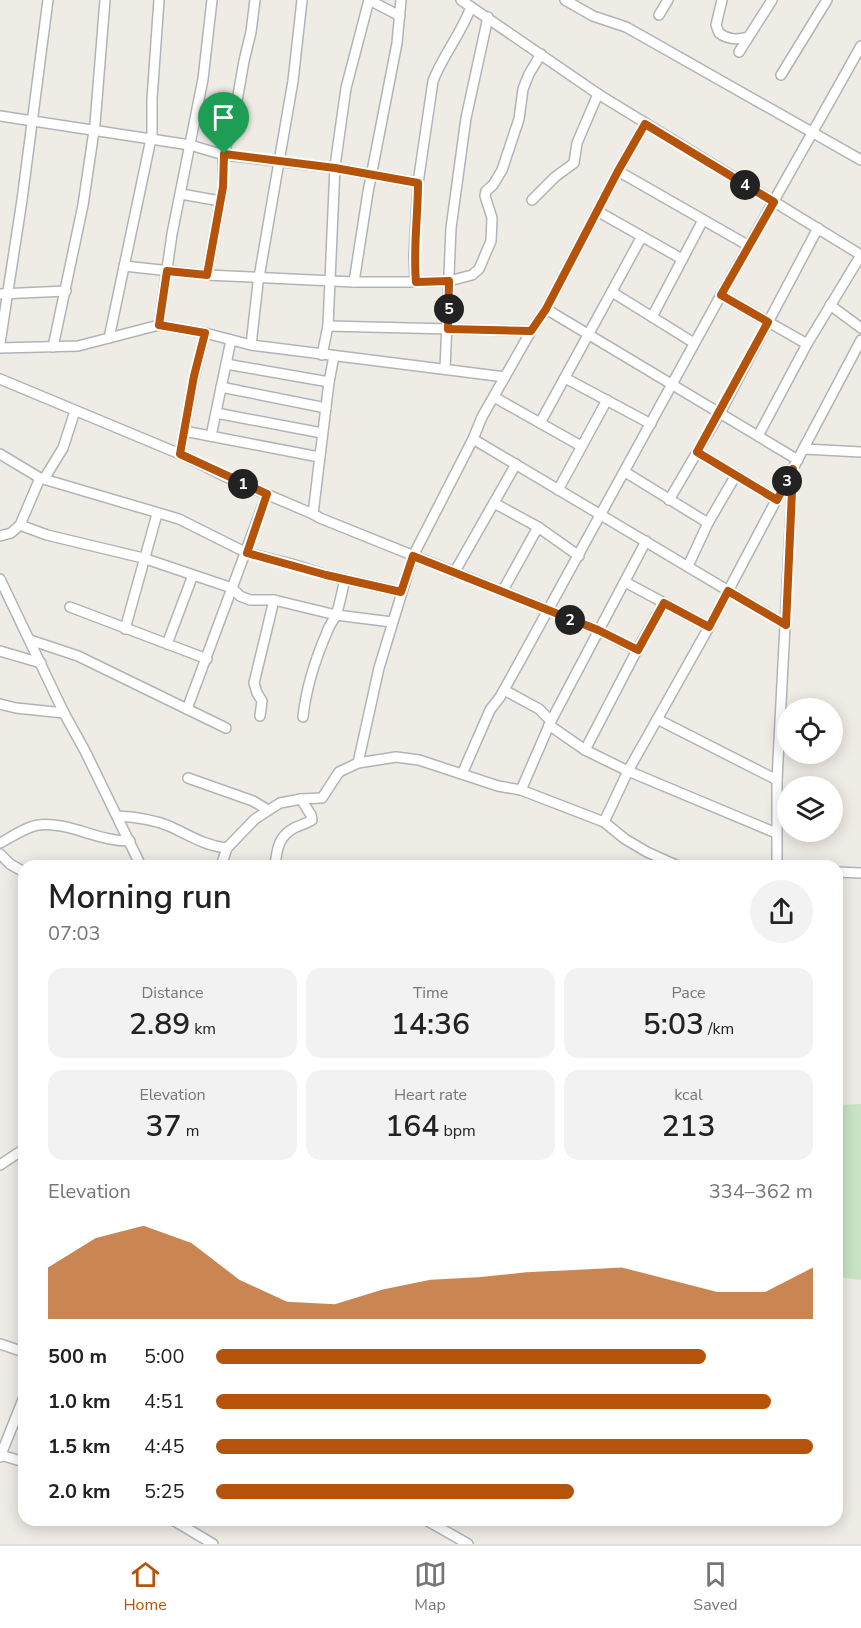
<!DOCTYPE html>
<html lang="en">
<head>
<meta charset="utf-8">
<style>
  body { margin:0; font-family:"Nunito Sans",sans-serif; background:#f2f2f2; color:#222; height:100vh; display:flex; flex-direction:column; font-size:22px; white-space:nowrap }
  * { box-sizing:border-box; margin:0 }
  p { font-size:20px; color:#767676 }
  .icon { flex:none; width:33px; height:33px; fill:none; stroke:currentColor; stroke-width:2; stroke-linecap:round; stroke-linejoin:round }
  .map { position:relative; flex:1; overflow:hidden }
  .sheet { position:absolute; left:18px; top:860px; width:825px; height:666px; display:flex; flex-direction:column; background:#fff; border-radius:18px; box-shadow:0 3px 15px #0003 }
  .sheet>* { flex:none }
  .buttons { position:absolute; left:777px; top:698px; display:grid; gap:12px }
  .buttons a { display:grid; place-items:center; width:66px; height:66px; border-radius:50%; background:#fff; box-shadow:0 3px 15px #0003; font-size:30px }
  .pin { position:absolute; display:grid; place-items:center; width:51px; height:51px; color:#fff; margin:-62px -26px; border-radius:50% 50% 50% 0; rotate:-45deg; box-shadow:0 0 6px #0007 }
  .pin .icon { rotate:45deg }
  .km { position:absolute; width:30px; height:30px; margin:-15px; border-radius:50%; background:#222; color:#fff; font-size:16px; line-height:30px; text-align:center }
  .round { display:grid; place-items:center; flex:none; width:63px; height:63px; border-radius:32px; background:#f2f2f2 }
  .headline { display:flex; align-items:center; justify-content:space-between; height:102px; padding:0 30px }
  h1 { font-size:33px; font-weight:600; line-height:45px }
  .metrics { display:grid; grid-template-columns:repeat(3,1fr); gap:9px; height:102px; padding:6px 30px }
  .metrics div { display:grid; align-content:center; border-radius:15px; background:#f2f2f2; text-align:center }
  .metrics b { font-size:30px; font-weight:600 }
  .metrics small { font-size:16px; font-weight:400 }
  .metrics p { font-size:16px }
  .chart { height:168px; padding:12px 30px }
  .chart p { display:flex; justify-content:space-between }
  .chart svg { width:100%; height:108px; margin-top:6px; fill:#b45309; opacity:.7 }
  ul { padding:0 30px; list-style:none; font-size:20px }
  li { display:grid; grid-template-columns:96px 72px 1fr; align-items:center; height:45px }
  li i { height:15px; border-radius:8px; background:#b45309 }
  .dock { display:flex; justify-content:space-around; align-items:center; height:84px; border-top:2px solid #e0e0e0; background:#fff; font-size:16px; color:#767676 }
  .dock a { display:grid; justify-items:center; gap:3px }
  .dock .selected { color:#b45309 }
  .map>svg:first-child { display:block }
  .green { fill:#c9e4c5 }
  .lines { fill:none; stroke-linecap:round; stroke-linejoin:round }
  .minor-casing { stroke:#b1b4b7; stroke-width:12 }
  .minor { stroke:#fff; stroke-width:9 }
  .route-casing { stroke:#fff; stroke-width:12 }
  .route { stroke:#b45309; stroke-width:8 }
</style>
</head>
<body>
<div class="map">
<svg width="861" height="1544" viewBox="0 0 861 1544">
  <rect width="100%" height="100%" fill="#efece6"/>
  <!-- green -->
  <polygon class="green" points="861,1104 861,1280 837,1277 837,1105"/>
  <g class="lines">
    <defs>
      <g id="minor">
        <polyline points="369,0 400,16"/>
        <polyline points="461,0 598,94 861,255"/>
        <polyline points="565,0 593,16 626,27 642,36 861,160"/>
        <path d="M 722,0 L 716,25 L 719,33 C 728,40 737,40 748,37"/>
        <path d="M 471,7 C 461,34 443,55 433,81 L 418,183 L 414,255 L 415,282 L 449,281 L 472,275 L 479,269 L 491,241 L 492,218 L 485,196 L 486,191 L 493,185 L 502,170 L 519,119 L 523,89 L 529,74 L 541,54"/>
        <polyline points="659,15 668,0"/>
        <polyline points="739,52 772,0"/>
        <polyline points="781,75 827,0"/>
        <polyline points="0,116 190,145 224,155 335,168 418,183"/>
        <polyline points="618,171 749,246"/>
        <polyline points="181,194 220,201"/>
        <polyline points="532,200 555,177 574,163 577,143 598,94"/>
        <polyline points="597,211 682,259"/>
        <polyline points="124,266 207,275 354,282 368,192 397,43 401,0"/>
        <polyline points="207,275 223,187 223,159 237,101 244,61 251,32 255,0"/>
        <polyline points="354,282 415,282"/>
        <polyline points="612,292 694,343"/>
        <polyline points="0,294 66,291"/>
        <polyline points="721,295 807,344"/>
        <polyline points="830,305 861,328"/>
        <polyline points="546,309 798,460"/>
        <polyline points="652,317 703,220"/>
        <polyline points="159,325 172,234 203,79 212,0"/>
        <polyline points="328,326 531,331"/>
        <polyline points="109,338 152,134 152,99 159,0"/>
        <polyline points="0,343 22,200 48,0"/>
        <polyline points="251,345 258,283 293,81 302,0"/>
        <polyline points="53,347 83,205 95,124 105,0"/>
        <polyline points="0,348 78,346 159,325 205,333 251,345 505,377"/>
        <polyline points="322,355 328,326 335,166 346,88 369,0"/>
        <polyline points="334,356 329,382 313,514 320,518 598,630 637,650"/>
        <polyline points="226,364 329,382"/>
        <polyline points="445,369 451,228 466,118 488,17"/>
        <polyline points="565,378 651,424"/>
        <polyline points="0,379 180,454 224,476 313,514"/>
        <polyline points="221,387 326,408"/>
        <polyline points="494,397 581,446"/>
        <polyline points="216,413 322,433"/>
        <polyline points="540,423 641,238"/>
        <polyline points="184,431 319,457"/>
        <polyline points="211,436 231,340"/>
        <polyline points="758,436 807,344 861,255"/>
        <polyline points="473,439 786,625"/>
        <polyline points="804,449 861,452"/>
        <polyline points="697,452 777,500"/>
        <polyline points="0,454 40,478 179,519 247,553 292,564 326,575 401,592"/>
        <polyline points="180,454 194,377 205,333"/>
        <polyline points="625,472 708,523"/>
        <polyline points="44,479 63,448 75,411"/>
        <polyline points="558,490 607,400"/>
        <polyline points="669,500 720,413 818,228"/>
        <polyline points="494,503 538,527 579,556"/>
        <polyline points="20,525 47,535 143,558 232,588 240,596 250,600 274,600 336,615 392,622"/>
        <polyline points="0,536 11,533 20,525 40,478"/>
        <polyline points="688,566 708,523 736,475"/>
        <polyline points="454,573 516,464"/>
        <polyline points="0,579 64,713 85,751 141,866"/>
        <polyline points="625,582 709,627"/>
        <polyline points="502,592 538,527"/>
        <polyline points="70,607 207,659"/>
        <polyline points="125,629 157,514"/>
        <polyline points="30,640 78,656 226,728"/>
        <polyline points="167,644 193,575"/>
        <polyline points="0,651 41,663"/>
        <polyline points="504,690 539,709 551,721"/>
        <polyline points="0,704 16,708 64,713"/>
        <polyline points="187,709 267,494"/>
        <polyline points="260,716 262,701 257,693 254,683 274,600"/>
        <path d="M 303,717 C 306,687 315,660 327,632 C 329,626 333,621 336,615 C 340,604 342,591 345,579"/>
        <polyline points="657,719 777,780"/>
        <polyline points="549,725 585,750 628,771 776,833"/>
        <polyline points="585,750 637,650 664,603"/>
        <polyline points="358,763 379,668 413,556 473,439 482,417 531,331 546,309 618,171 645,124"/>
        <polyline points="462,774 490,710 500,697 520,661 721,295 861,46"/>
        <polyline points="188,778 253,801 268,810"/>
        <polyline points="521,790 551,721 646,541"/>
        <path d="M 118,816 C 136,817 152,819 169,826 C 189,835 205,846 227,848"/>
        <polyline points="604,822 628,771 709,627 861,340"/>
        <path d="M 0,843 C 12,837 25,827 38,825 C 68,821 99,842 130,841"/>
        <polyline points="0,854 10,864 24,872"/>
        <polyline points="221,866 227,848 255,819 280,803 301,799 322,798 339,772 358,763 396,757 419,760 498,786 521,790 604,822 625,839 647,852 678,866"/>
        <path d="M 275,866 C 277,849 278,837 294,828 C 300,825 306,824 312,820 L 311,815 L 301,799"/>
        <polyline points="777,866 777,780 793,472"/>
        <polyline points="837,872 861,873"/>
        <polyline points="0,1165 24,1149"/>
        <polyline points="0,1344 24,1352"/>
        <polyline points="1,1455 24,1462"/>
        <polyline points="0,1457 24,1397"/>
        <polyline points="173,1520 213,1544"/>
        <polyline points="426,1520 468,1544"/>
      </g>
    </defs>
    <!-- minor casing -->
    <use href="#minor" class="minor-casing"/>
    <!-- minor -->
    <use href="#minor" class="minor"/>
  </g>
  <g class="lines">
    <defs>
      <path id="route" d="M 645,124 L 774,202 L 721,295 L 768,322 L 697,452 L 777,500 L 793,469 L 786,625 L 728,591 L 709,627 L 664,603 L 638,650 L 598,630 L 413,556 L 401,592 L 326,575 L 247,553 L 267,494 L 180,454 L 194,376 L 205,333 L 159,325 L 167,271 L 207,275 L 223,187 L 224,154 L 335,168 L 418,183 C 418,216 413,248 416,282 L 449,281 L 448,329 L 531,331 L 546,309 L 618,171 Z"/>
    </defs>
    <!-- route casing -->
    <use href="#route" class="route-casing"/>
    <!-- route -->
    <use href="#route" class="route"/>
  </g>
</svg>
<div class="buttons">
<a><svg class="icon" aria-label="locate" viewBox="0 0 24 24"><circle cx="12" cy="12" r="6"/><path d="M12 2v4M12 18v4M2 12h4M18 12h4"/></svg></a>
<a><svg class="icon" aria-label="layers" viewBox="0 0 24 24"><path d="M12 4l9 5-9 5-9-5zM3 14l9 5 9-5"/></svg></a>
</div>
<div class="pin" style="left:224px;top:154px;background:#1e9e55"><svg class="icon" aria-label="arrive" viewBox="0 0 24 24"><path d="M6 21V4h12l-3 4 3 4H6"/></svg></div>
<b class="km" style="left:243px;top:484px">1</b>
<b class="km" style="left:570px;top:620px">2</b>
<b class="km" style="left:787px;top:481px">3</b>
<b class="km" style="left:745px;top:185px">4</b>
<b class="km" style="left:449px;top:309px">5</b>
<section class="sheet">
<div class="headline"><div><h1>Morning run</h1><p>07:03</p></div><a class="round"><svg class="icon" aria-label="share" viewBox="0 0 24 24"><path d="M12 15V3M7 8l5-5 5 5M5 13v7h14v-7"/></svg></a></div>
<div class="metrics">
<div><p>Distance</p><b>2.89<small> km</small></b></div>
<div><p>Time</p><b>14:36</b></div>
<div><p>Pace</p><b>5:03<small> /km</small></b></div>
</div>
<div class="metrics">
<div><p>Elevation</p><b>37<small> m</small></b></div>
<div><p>Heart rate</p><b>164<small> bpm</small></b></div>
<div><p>kcal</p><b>213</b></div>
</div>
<div class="chart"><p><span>Elevation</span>334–362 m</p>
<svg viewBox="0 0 160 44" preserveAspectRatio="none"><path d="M0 44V23L10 11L20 6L30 13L40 28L50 37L60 38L70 32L80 28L90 27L100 25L110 24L120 23L130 28L140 33L150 33L160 23V44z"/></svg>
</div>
<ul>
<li><b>500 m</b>5:00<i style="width:82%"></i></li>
<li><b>1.0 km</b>4:51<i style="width:93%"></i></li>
<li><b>1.5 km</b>4:45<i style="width:100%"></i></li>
<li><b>2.0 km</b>5:25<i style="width:60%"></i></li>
</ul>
</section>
</div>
<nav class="dock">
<a class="selected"><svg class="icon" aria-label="home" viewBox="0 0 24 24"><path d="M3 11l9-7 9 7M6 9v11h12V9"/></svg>Home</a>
<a><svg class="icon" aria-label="map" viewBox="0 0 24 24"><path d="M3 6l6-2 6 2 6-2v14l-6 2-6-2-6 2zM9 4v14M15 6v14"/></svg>Map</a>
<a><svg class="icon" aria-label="saved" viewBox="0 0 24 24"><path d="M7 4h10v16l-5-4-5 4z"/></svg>Saved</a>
</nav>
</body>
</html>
